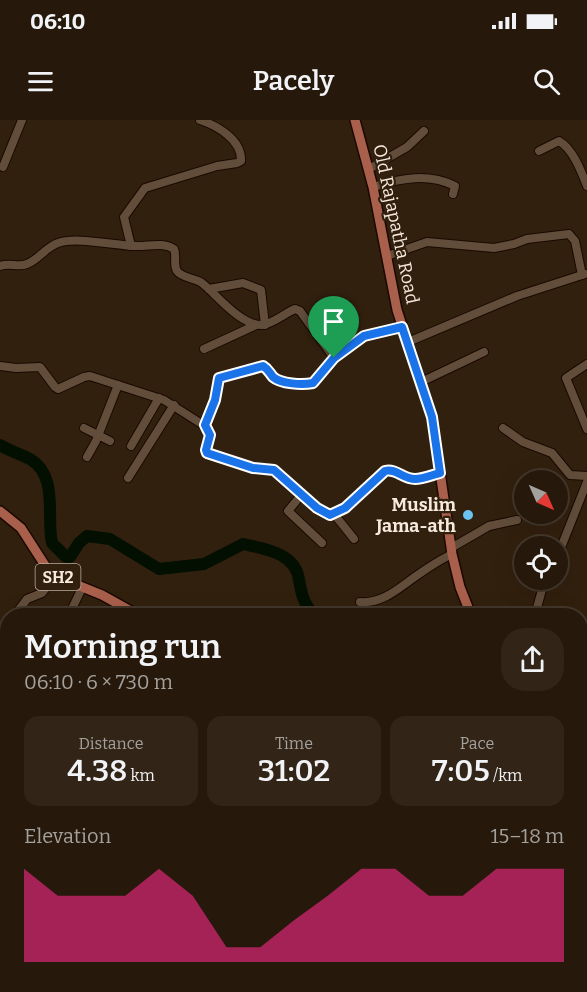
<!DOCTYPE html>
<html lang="en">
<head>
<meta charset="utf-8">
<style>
  body { margin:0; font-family:Bitter,serif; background:#322518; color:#f1f3f6; height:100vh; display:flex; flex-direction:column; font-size:22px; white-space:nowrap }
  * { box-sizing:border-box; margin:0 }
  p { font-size:20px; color:#a4a09c }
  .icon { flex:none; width:33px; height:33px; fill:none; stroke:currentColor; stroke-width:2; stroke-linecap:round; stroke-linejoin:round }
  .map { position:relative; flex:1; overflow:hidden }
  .side { position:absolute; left:0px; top:488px; width:588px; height:386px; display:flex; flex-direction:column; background:#26180a; border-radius:24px 24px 0 0; box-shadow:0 6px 24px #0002,0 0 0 2px #42372b }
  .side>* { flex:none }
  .needle { width:39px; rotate:135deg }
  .tools { position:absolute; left:514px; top:350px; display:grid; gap:12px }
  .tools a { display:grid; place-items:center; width:54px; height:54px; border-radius:50%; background:#26180a; box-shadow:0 6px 24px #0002,0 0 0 2px #42372b; font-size:30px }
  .pin { position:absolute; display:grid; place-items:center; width:51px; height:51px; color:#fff; margin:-62px -26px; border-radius:50% 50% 50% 0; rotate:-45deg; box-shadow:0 0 6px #0007 }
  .pin .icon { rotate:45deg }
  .round { display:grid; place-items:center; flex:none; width:63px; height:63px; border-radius:24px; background:#322518 }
  .overview { display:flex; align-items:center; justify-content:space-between; height:102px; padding:0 24px }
  h1 { font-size:33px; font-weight:600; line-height:45px }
  .metrics { display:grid; grid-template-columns:repeat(3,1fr); gap:9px; height:102px; padding:6px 24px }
  .metrics div { display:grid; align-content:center; border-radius:15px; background:#322518; text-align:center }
  .metrics b { font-size:30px; font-weight:600 }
  .metrics small { font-size:16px; font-weight:400 }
  .metrics p { font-size:16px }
  .chart { height:168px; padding:12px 24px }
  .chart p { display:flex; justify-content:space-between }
  .chart svg { width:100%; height:108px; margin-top:6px; fill:#db2777; opacity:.7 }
  .status { display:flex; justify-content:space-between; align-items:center; height:42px; padding:0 30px; background:#26180a; direction:ltr }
  .status svg { height:16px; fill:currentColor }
  header { display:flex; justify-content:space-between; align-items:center; height:78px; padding:0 24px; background:#26180a; font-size:27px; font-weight:600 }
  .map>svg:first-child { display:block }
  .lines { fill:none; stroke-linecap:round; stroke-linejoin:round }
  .stream { stroke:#030f00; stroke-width:2 }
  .river { stroke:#030f00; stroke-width:12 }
  .minor-casing { stroke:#190900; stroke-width:10 }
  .major-casing { stroke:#190900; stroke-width:12 }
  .minor { stroke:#614d3a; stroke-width:8 }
  .major { stroke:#a85f4b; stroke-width:9 }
  .route-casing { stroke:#fff; stroke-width:12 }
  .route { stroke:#1a73e8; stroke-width:8 }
  .poi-dot { fill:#6ac3f1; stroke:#32200e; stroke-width:2 }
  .labels { text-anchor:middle; stroke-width:4.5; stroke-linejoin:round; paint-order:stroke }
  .shield { fill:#32200e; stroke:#bbada0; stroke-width:1.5 }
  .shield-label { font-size:16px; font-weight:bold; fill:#f6e9de }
  .street-label { font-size:18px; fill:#f6e9de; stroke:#32200e }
  .poi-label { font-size:18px; font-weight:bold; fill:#f6e9de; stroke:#32200e; text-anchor:end }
</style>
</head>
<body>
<div class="status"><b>06:10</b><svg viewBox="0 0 49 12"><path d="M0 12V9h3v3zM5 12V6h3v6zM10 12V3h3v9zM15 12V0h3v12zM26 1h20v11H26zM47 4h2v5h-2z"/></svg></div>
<header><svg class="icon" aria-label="menu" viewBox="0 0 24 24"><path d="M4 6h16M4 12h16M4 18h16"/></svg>Pacely<svg class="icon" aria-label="search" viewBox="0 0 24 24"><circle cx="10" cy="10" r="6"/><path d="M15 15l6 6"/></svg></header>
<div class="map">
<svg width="587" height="872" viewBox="0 0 587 872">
  <rect width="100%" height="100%" fill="#32200e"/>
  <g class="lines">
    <!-- stream -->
    <polyline class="stream" points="580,730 587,725"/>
    <!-- river -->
    <g class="river">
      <path d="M 0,325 C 10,331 20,334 30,339 C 59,356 46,397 52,423 L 66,437 L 70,437 L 79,423 L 87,416 L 110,419 L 159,449 L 204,444 L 243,424 C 265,429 296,433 299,460 C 302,476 303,482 314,495"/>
      <polyline points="580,734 587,741"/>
      <polyline points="580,805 587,799"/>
      <polyline points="562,866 565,872"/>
    </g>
    <defs>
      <g id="minor">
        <path d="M 539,31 L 559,21 C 573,29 581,51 587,66"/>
        <polyline points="3,47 22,0"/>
        <polyline points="369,49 407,27 424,11"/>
        <path d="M 373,67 C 401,58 428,53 455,66 L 453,74"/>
        <path d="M 131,126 L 124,97 L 145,68 L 217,46 L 237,43 L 241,41 C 242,20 218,6 200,0"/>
        <polyline points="387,136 427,122 494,128 514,124 527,119 569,114 575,121 582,155"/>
        <path d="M 0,146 C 9,142 18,148 27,144 C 38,140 46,127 58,123 C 77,116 116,126 138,126 C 150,126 163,122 174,129 C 177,136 173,144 177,151 C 182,158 195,158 202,163 C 217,175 241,206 262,205 C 273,204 285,193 295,189 L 300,191 L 334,238"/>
        <polyline points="209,169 243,163 261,170 265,205"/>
        <polyline points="408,222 517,176 585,154"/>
        <polyline points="204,229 256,205"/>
        <polyline points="587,244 566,258 587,309"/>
        <path d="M 0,246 L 16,248 L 40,247 L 55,267 L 58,269 L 84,257 L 90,256 L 164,280 L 208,308 L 210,315 L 206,330 L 209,335 L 223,337 L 253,348 L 275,350 L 317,388 L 330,395 L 345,388 L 385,351 C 396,348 403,359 415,359 C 423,359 432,355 440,353"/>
        <polyline points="421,262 484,232"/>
        <path d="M 205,305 L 215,280 L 219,258 L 263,246 C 268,249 269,252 273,257 C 281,264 302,265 313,263 L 334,238 L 365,216 L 402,207"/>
        <polyline points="84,308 110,321"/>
        <polyline points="503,308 523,322 552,333 570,355 587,356"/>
        <polyline points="131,326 159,278"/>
        <polyline points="87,337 96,321 118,265"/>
        <polyline points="128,358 174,285"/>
        <polyline points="302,374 288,391 322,423"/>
        <polyline points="334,394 354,419"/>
        <polyline points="451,428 489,406 517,400"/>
        <polyline points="558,435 587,362"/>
        <path d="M 360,482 C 384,484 401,466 419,454 C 429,447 440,440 452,434"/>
        <polyline points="15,495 27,479 42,473 56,455"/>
        <polyline points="69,495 82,468"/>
        <polyline points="535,495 545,459"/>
        <polyline points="0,512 8,504"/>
        <polyline points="0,569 8,553"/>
        <polyline points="0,637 8,638"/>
        <polyline points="0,798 8,804"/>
        <polyline points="78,866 84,872"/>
        <polyline points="238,872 259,866"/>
        <polyline points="442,872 446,866"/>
        <polyline points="503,872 508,866"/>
      </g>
      <g id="major">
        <polyline points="355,0 373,67 397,190 432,297 452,434 460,467 471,495"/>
        <polyline points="0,391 21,408 48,450 60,458 102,475 138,495"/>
        <polyline points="580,637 587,632"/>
        <polyline points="580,681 587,692"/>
        <polyline points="520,866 527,872"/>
      </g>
    </defs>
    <!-- minor casing -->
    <use href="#minor" class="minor-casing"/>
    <!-- major casing -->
    <use href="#major" class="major-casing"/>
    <!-- minor -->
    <use href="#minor" class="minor"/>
    <!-- major -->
    <use href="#major" class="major"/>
  </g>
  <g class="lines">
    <defs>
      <path id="route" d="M 402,207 L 432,297 L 440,353 C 432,355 423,359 415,359 C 403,359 396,348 385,351 L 345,388 L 330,395 L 317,388 L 274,350 L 253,348 L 207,333 L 206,330 L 210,315 L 205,305 L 215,280 L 219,258 L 263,246 C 268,249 269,252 273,257 C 281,264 302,265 313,263 L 334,238 L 364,216 Z"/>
    </defs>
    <!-- route casing -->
    <use href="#route" class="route-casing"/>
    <!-- route -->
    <use href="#route" class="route"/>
  </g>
  <!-- markers -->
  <circle class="poi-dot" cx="468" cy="395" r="6"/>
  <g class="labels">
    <!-- shield labels -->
    <rect class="shield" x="35.5" y="444" width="45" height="26" rx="4.5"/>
    <g class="shield-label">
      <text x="58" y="463">SH2</text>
    </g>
    <!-- street labels -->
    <g class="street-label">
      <text transform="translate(396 104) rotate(78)" y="6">Old Rajapatha Road</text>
    </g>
    <!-- poi labels -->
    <g class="poi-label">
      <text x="456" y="391">Muslim<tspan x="456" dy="21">Jama-ath</tspan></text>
    </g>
  </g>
</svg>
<div class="tools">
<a><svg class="needle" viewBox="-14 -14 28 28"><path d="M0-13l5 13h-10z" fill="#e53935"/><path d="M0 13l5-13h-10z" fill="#a4a09c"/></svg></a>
<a><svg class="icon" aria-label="locate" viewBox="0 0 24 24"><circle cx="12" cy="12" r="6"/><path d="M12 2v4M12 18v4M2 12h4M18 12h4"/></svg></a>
</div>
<div class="pin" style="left:334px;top:238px;background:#1e9e55"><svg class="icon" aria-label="arrive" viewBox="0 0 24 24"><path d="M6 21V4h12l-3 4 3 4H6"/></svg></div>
<section class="side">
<div class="overview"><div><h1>Morning run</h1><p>06:10 · 6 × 730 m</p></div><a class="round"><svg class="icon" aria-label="share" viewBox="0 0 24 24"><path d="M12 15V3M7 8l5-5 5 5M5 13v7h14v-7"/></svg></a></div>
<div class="metrics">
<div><p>Distance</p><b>4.38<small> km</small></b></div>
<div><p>Time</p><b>31:02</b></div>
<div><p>Pace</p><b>7:05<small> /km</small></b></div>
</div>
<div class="chart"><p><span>Elevation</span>15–18 m</p>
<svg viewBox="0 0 160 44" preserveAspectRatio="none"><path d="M0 44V6L10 17L20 17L30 17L40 6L50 17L60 38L70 38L80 27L90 17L100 6L110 6L120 17L130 17L140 6L150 6L160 6V44z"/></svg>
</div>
</section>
</div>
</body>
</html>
